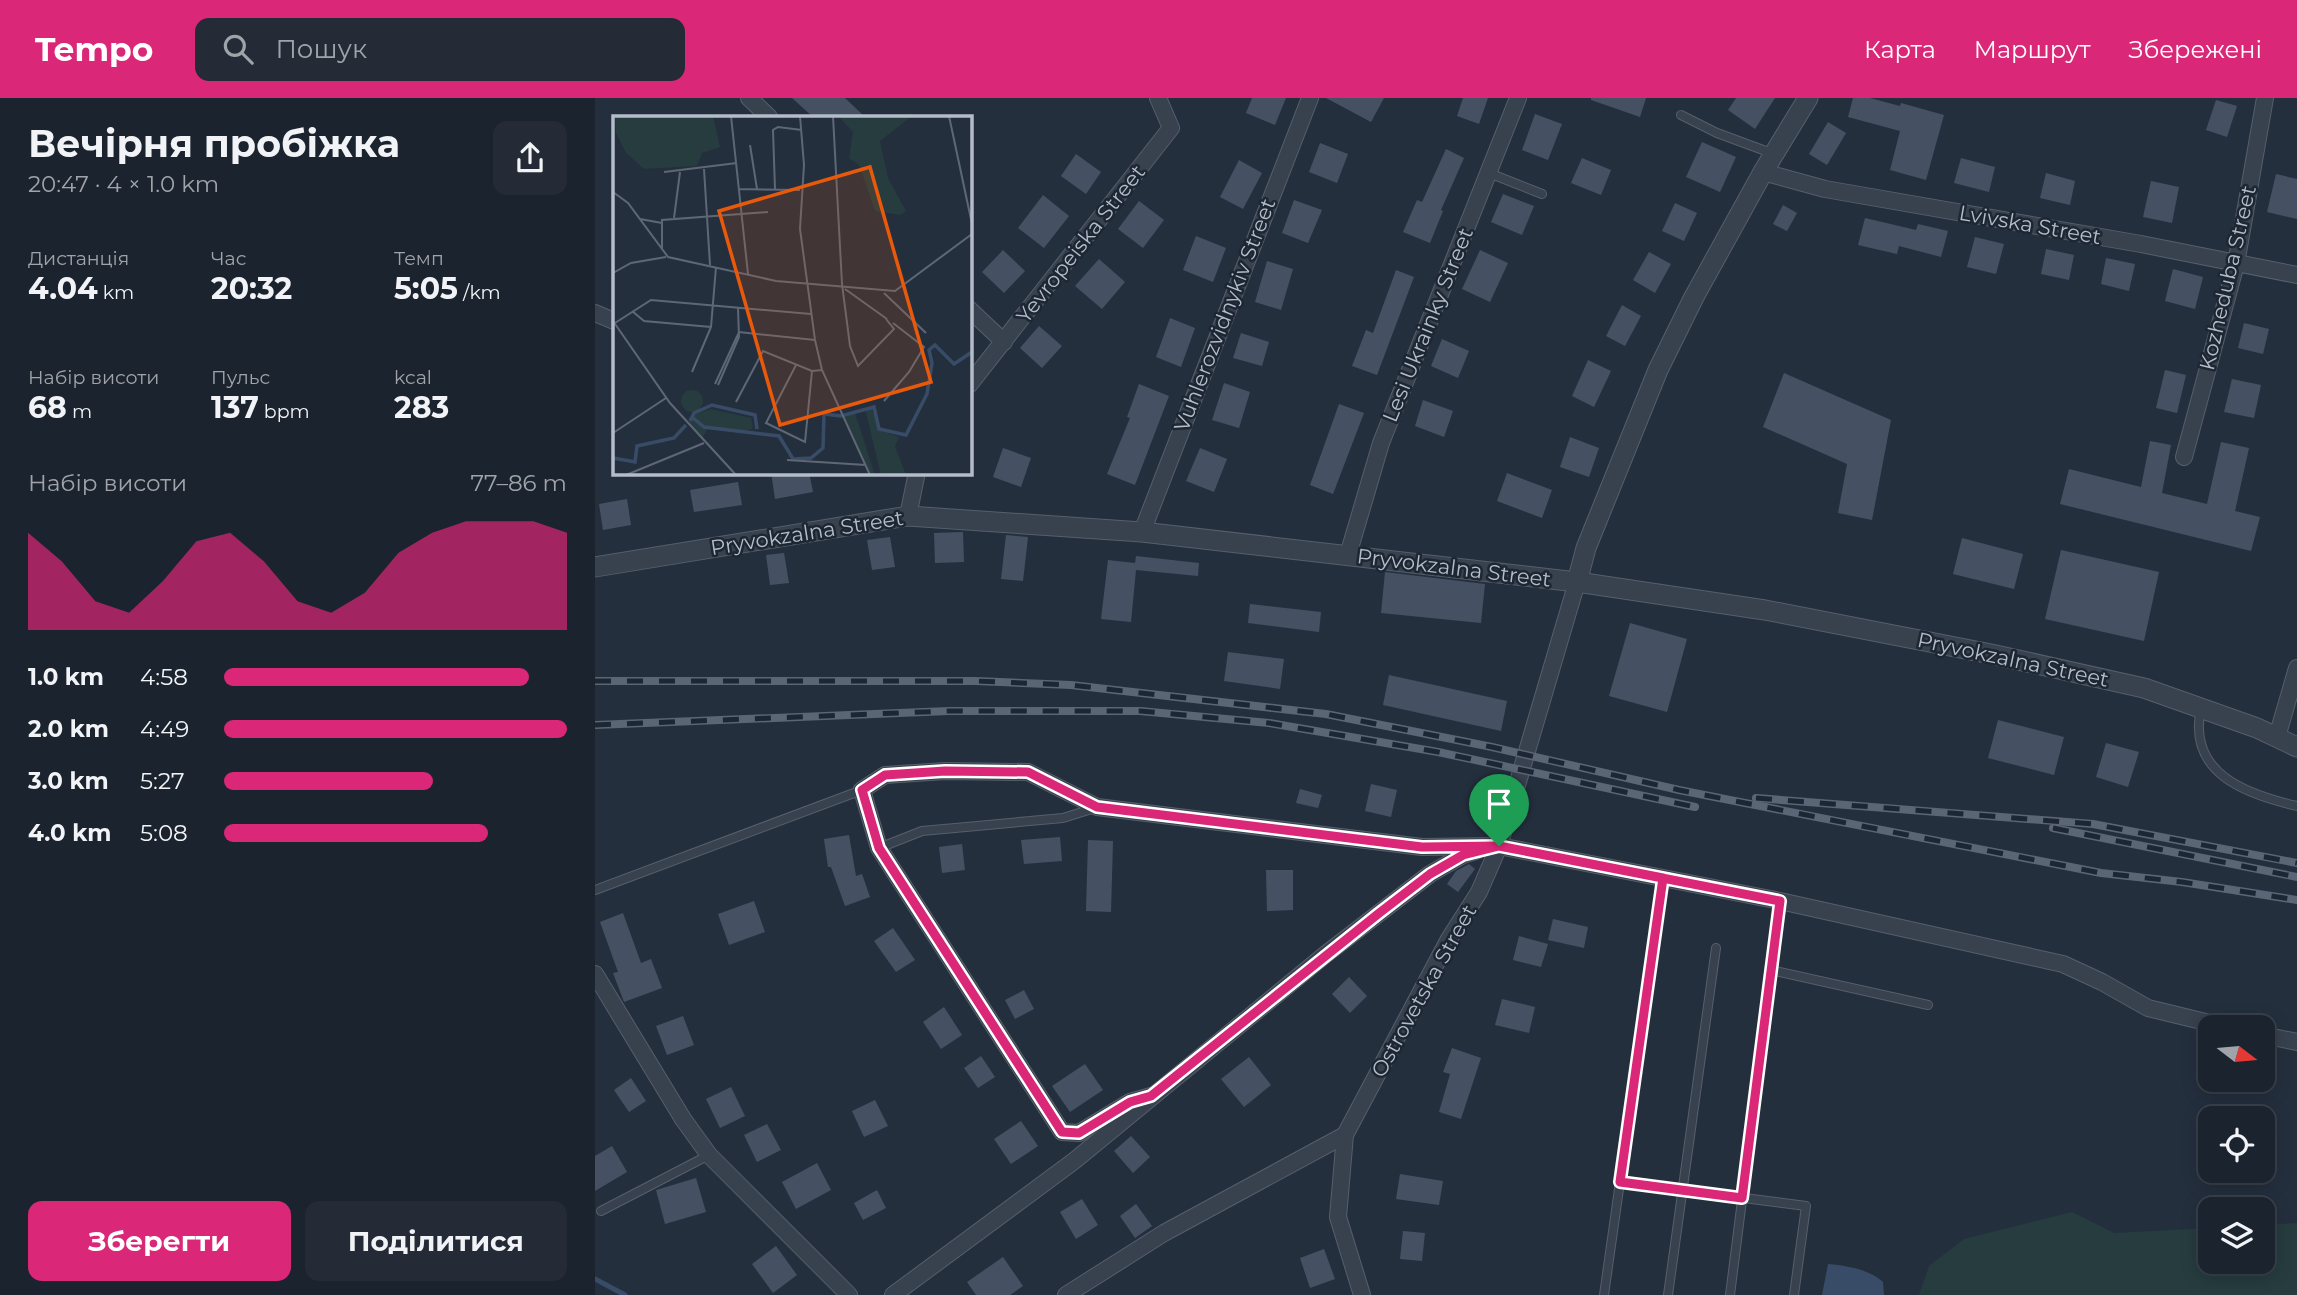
<!DOCTYPE html>
<html lang="uk">
<head>
<meta charset="utf-8">
<style>
  body { margin:0; font-family:Montserrat,sans-serif; background:#242b36; color:#f1f3f6; height:100vh; display:flex; flex-direction:column; font-size:26px; white-space:nowrap }
  * { box-sizing:border-box; margin:0 }
  p { font-size:23px; color:#a0a4aa }
  .icon { flex:none; width:38px; height:38px; fill:none; stroke:currentColor; stroke-width:2; stroke-linecap:round; stroke-linejoin:round }
  .map { position:relative; flex:1; overflow:hidden }
  .panel { display:flex; flex-direction:column; background:#1b232e; width:595px }
  .panel>* { flex:none }
  .needle { width:46px; rotate:106deg }
  .controls { position:absolute; left:1603px; top:917px; display:grid; gap:14px }
  .controls a { display:grid; place-items:center; width:77px; height:77px; border-radius:14px; background:#1b232e; box-shadow:0 4px 18px #0003,0 0 0 2px #39404a; font-size:35px }
  .pin { position:absolute; display:grid; place-items:center; width:60px; height:60px; color:#fff; margin:-72px -30px; border-radius:50% 50% 50% 0; rotate:-45deg; box-shadow:0 0 7px #0007 }
  .pin .icon { rotate:45deg }
  .round { display:grid; place-items:center; flex:none; width:74px; height:74px; border-radius:14px; background:#242b36 }
  .headline { display:flex; align-items:center; justify-content:space-between; height:119px; padding:0 28px }
  h1 { font-size:38px; font-weight:700; line-height:52px }
  .figures { display:grid; grid-template-columns:repeat(3,1fr); gap:10px; height:119px; padding:7px 28px }
  .figures div { display:grid; align-content:center }
  .figures b { font-size:30px; font-weight:700 }
  .figures small { font-size:19px; font-weight:400 }
  .figures p { font-size:19px }
  .chart { height:196px; padding:14px 28px }
  .chart p { display:flex; justify-content:space-between }
  .chart svg { width:100%; height:126px; margin-top:7px; fill:#db2777; opacity:.7 }
  .button { display:flex; gap:14px; margin-top:auto; padding:14px 28px }
  .button a { flex:1; height:80px; border-radius:14px; background:#db2777; color:#fff; font-size:28px; font-weight:700; line-height:80px; text-align:center }
  .button a+a { background:#242b36; color:#f1f3f6 }
  ul { padding:0 28px; list-style:none; font-size:23px }
  li { display:grid; grid-template-columns:112px 84px 1fr; align-items:center; height:52px }
  li i { height:18px; border-radius:9px; background:#db2777 }
  header { display:flex; align-items:center; gap:42px; box-sizing:border-box; height:98px; padding:0 35px; background:#db2777; color:#fff }
  header strong { font-size:33px }
  nav { display:flex; gap:38px; margin-inline-start:auto; font-size:24px }
  .search { width:490px; height:63px; background:#242b36; display:flex; align-items:center; gap:18px; box-sizing:border-box; padding:0 24px; border-radius:14px; color:#a0a4aa; font-size:26px }
  main { display:flex; flex:1; min-height:0 }
  .map>svg:first-child { display:block }
  .green { fill:#263c3f }
  .water { fill:#394c67 }
  .lines { fill:none; stroke-linecap:round; stroke-linejoin:round }
  .stream { stroke:#394c67; stroke-width:5 }
  .building { fill:#455162 }
  .service-casing { stroke:#565f6c; stroke-width:10 }
  .minor-casing { stroke:#565f6c; stroke-width:18 }
  .tertiary-casing { stroke:#565f6c; stroke-width:21 }
  .service { stroke:#38414e; stroke-width:8 }
  .minor { stroke:#38414e; stroke-width:16 }
  .tertiary { stroke:#38414e; stroke-width:19 }
  .rail-casing { stroke:#5a6575; stroke-width:8 }
  .rail { stroke:#1d2633; stroke-width:5; stroke-dasharray:16; stroke-linecap:butt }
  .route-casing { stroke:#fff; stroke-width:14 }
  .route { stroke:#db2777; stroke-width:9 }
  .labels { text-anchor:middle; stroke-width:5; stroke-linejoin:round; paint-order:stroke }
  .street-label { font-size:21px; fill:#b4bcc9; stroke:#1d2633 }
  .inset-river { fill:none; stroke:#394c67; stroke-width:3.5 }
  .inset-road { fill:none; stroke:#5e6776; stroke-width:2 }
  .view { fill:#e8590c; fill-opacity:0.15; stroke:#e8590c; stroke-width:3.5 }
  .inset-edge { fill:none; stroke:#b4bcc9; stroke-width:3.5 }
</style>
</head>
<body>
<header>
<strong>Tempo</strong>
<div class="search"><svg class="icon" aria-label="search" viewBox="0 0 24 24"><circle cx="10" cy="10" r="6"/><path d="M15 15l6 6"/></svg>Пошук</div>
<nav><a>Карта</a><a>Маршрут</a><a>Збережені</a></nav>
</header>
<main>
<section class="panel">
<div class="headline"><div><h1>Вечірня пробіжка</h1><p>20:47 · 4 × 1.0 km</p></div><a class="round"><svg class="icon" aria-label="share" viewBox="0 0 24 24"><path d="M12 15V3M7 8l5-5 5 5M5 13v7h14v-7"/></svg></a></div>
<div class="figures">
<div><p>Дистанція</p><b>4.04<small> km</small></b></div>
<div><p>Час</p><b>20:32</b></div>
<div><p>Темп</p><b>5:05<small> /km</small></b></div>
</div>
<div class="figures">
<div><p>Набір висоти</p><b>68<small> m</small></b></div>
<div><p>Пульс</p><b>137<small> bpm</small></b></div>
<div><p>kcal</p><b>283</b></div>
</div>
<div class="chart"><p><span>Набір висоти</span>77–86 m</p>
<svg viewBox="0 0 160 44" preserveAspectRatio="none"><path d="M0 44V10L10 20L20 34L30 38L40 27L50 13L60 10L70 20L80 34L90 38L100 31L110 17L120 10L130 6L140 6L150 6L160 10V44z"/></svg>
</div>
<ul>
<li><b>1.0 km</b>4:58<i style="width:89%"></i></li>
<li><b>2.0 km</b>4:49<i style="width:100%"></i></li>
<li><b>3.0 km</b>5:27<i style="width:61%"></i></li>
<li><b>4.0 km</b>5:08<i style="width:77%"></i></li>
</ul>
<div class="button"><a>Зберегти</a><a>Поділитися</a></div>
</section>
<div class="map">
<svg width="1702" height="1197" viewBox="0 0 1702 1197">
  <rect width="100%" height="100%" fill="#242f3e"/>
  <!-- green -->
  <polygon class="green" points="1477,1114 1519,1135 1615,1130 1615,1164 1668,1164 1668,1127 1702,1125 1702,1197 1324,1197 1334,1168 1369,1141"/>
  <!-- water -->
  <path class="water" d="M 1233,1166 C 1253,1168 1273,1171 1288,1184 L 1289,1197 L 1227,1197 Z"/>
  <g class="lines">
    <!-- stream -->
    <polyline class="stream" points="0,1181 30,1197"/>
  </g>
  <!-- building -->
  <g class="building">
    <polygon points="197,0 250,0 270,19 218,19"/>
    <polygon points="657,0 691,0 680,27 651,15"/>
    <polygon points="731,0 789,0 776,24"/>
    <polygon points="868,0 893,0 884,26 862,18"/>
    <polygon points="996,0 1051,0 1045,19 996,2"/>
    <polygon points="1141,0 1180,0 1160,31 1133,12"/>
    <polygon points="1258,0 1275,0 1305,8 1306,5 1349,17 1331,82 1295,72 1305,33 1253,19"/>
    <polygon points="1621,2 1642,8 1632,39 1611,32"/>
    <polygon points="940,16 967,26 953,62 927,52"/>
    <polygon points="1233,24 1251,35 1232,67 1214,56"/>
    <polygon points="1107,44 1141,59 1125,94 1091,79"/>
    <polygon points="725,45 753,56 742,85 714,74"/>
    <polygon points="851,51 869,60 846,112 848,113 835,145 808,134 822,102 827,104"/>
    <polygon points="481,56 506,74 491,96 466,78"/>
    <polygon points="987,60 1016,72 1006,97 976,85"/>
    <polygon points="1366,60 1400,69 1394,94 1359,85"/>
    <polygon points="644,62 667,75 648,111 625,99"/>
    <polygon points="1451,75 1480,83 1475,107 1445,100"/>
    <polygon points="1681,76 1702,81 1702,121 1672,114"/>
    <polygon points="1556,83 1584,89 1577,125 1548,119"/>
    <polygon points="908,96 939,108 927,137 896,124"/>
    <polygon points="448,97 474,118 449,150 423,130"/>
    <polygon points="699,102 727,112 713,145 687,135"/>
    <polygon points="544,103 569,122 548,150 523,131"/>
    <polygon points="1080,105 1102,115 1089,143 1067,133"/>
    <polygon points="1188,107 1202,115 1192,133 1178,126"/>
    <polygon points="1270,120 1321,132 1323,126 1353,133 1346,159 1304,148 1302,156 1263,147"/>
    <polygon points="601,138 631,150 618,184 588,172"/>
    <polygon points="1380,139 1409,146 1401,176 1372,169"/>
    <polygon points="1451,151 1479,157 1474,182 1446,176"/>
    <polygon points="408,152 430,173 409,195 387,174"/>
    <polygon points="885,152 913,165 895,204 867,191"/>
    <polygon points="1054,154 1076,166 1060,195 1038,182"/>
    <polygon points="1511,160 1540,166 1534,193 1506,186"/>
    <polygon points="504,161 530,184 507,211 480,188"/>
    <polygon points="672,163 698,171 686,212 660,204"/>
    <polygon points="1578,171 1608,179 1600,211 1570,203"/>
    <polygon points="801,172 819,179 782,277 757,268 771,232 778,235"/>
    <polygon points="1027,207 1046,218 1030,248 1011,238"/>
    <polygon points="575,220 600,230 586,269 561,259"/>
    <polygon points="1649,225 1674,231 1668,256 1643,250"/>
    <polygon points="444,228 467,248 447,270 425,250"/>
    <polygon points="646,235 674,244 667,268 638,260"/>
    <polygon points="847,241 874,253 863,280 836,268"/>
    <polygon points="993,262 1016,273 999,309 977,298"/>
    <polygon points="1570,272 1591,277 1582,315 1561,310"/>
    <polygon points="1189,275 1296,322 1277,422 1243,415 1252,366 1168,329"/>
    <polygon points="1637,281 1666,287 1659,320 1629,314"/>
    <polygon points="629,285 655,294 644,330 617,322"/>
    <polygon points="544,286 574,298 540,387 512,376 535,320 532,319"/>
    <polygon points="828,302 858,313 849,339 820,328"/>
    <polygon points="744,306 769,315 738,396 715,387"/>
    <polygon points="975,339 1004,350 994,379 965,369"/>
    <polygon points="1555,343 1576,347 1567,395 1612,406 1626,344 1654,350 1640,413 1665,419 1656,453 1465,406 1474,371 1546,389"/>
    <polygon points="408,350 436,360 426,389 398,379"/>
    <polygon points="605,350 632,361 619,394 591,383"/>
    <polygon points="176,374 214,374 218,394 180,401"/>
    <polygon points="912,375 957,392 947,420 902,403"/>
    <polygon points="143,384 147,407 99,414 95,392"/>
    <polygon points="32,401 36,427 8,432 4,406"/>
    <polygon points="368,434 369,464 340,465 339,435"/>
    <polygon points="411,437 433,439 428,483 406,481"/>
    <polygon points="295,439 300,469 277,472 272,442"/>
    <polygon points="1367,440 1428,456 1419,491 1358,476"/>
    <polygon points="1466,452 1564,474 1549,543 1450,521"/>
    <polygon points="189,455 194,485 175,487 171,457"/>
    <polygon points="541,458 604,465 603,478 541,472 536,524 506,521 513,462 540,465"/>
    <polygon points="790,474 890,486 886,525 786,515"/>
    <polygon points="655,506 726,514 724,534 653,525"/>
    <polygon points="1035,525 1092,541 1072,614 1014,598"/>
    <polygon points="633,554 689,561 685,591 629,583"/>
    <polygon points="794,577 912,603 906,633 788,607"/>
    <polygon points="1403,622 1469,639 1459,677 1393,660"/>
    <polygon points="1511,645 1544,654 1533,689 1501,679"/>
    <polygon points="776,686 802,692 796,719 770,713"/>
    <polygon points="705,691 727,697 723,710 701,705"/>
    <polygon points="254,737 261,778 267,776 275,799 250,808 236,769 233,769 229,741"/>
    <polygon points="465,739 467,763 429,766 426,742"/>
    <polygon points="493,742 518,743 516,814 491,813"/>
    <polygon points="367,746 370,772 347,775 344,749"/>
    <polygon points="874,766 880,771 863,794 852,786 861,773"/>
    <polygon points="671,772 698,772 698,812 672,813"/>
    <polygon points="159,803 170,834 134,847 123,816"/>
    <polygon points="28,815 46,865 56,861 67,890 29,904 18,875 23,874 5,824"/>
    <polygon points="958,821 993,829 989,850 953,842"/>
    <polygon points="298,830 320,862 301,874 279,843"/>
    <polygon points="924,838 953,846 946,869 918,862"/>
    <polygon points="754,879 772,898 755,915 737,896"/>
    <polygon points="429,892 439,911 420,921 410,902"/>
    <polygon points="907,901 940,909 934,935 900,927"/>
    <polygon points="349,909 367,937 346,951 328,924"/>
    <polygon points="88,918 99,947 72,957 61,928"/>
    <polygon points="857,950 886,960 866,1021 844,1014 855,976 848,974"/>
    <polygon points="386,958 400,979 383,990 369,970"/>
    <polygon points="654,959 676,987 649,1009 626,981"/>
    <polygon points="490,966 508,992 475,1014 457,988"/>
    <polygon points="36,980 51,1003 34,1014 19,992"/>
    <polygon points="136,989 150,1018 125,1030 111,1001"/>
    <polygon points="280,1002 293,1028 269,1039 257,1013"/>
    <polygon points="426,1023 443,1048 416,1066 399,1041"/>
    <polygon points="172,1026 186,1052 162,1064 149,1037"/>
    <polygon points="536,1038 555,1059 538,1075 519,1053"/>
    <polygon points="17,1048 32,1074 0,1093 0,1058"/>
    <polygon points="222,1065 236,1092 201,1111 187,1084"/>
    <polygon points="805,1076 848,1083 844,1107 801,1101"/>
    <polygon points="101,1080 111,1114 70,1126 61,1092"/>
    <polygon points="282,1092 291,1110 268,1122 259,1105"/>
    <polygon points="487,1101 503,1127 481,1141 465,1114"/>
    <polygon points="541,1106 557,1128 540,1140 525,1118"/>
    <polygon points="808,1133 830,1135 827,1163 805,1161"/>
    <polygon points="181,1148 202,1177 178,1195 157,1166"/>
    <polygon points="729,1151 740,1181 715,1190 705,1160"/>
    <polygon points="408,1159 428,1188 415,1197 381,1197 372,1184"/>
  </g>
  <g class="lines">
    <defs>
      <g id="service">
        <polyline points="1086,17 1122,35 1179,56"/>
        <polyline points="894,75 947,96"/>
        <path d="M 1606,610 C 1592,675 1650,696 1702,708"/>
        <polyline points="284,750 327,733 468,720 500,710"/>
        <polyline points="0,792 267,692"/>
        <polyline points="1176,872 1333,907"/>
        <polyline points="1025,1084 1211,1108 1199,1197"/>
        <polyline points="6,1113 114,1057"/>
        <polyline points="1009,1197 1068,780"/>
        <polyline points="1073,1197 1121,850"/>
        <polyline points="1135,1197 1185,803"/>
      </g>
      <g id="minor">
        <polyline points="154,0 174,19"/>
        <polyline points="1168,74 1230,91 1546,146 1702,177"/>
        <polyline points="374,211 409,244"/>
        <polyline points="0,215 19,223"/>
        <polyline points="374,287 576,30 563,0"/>
        <polyline points="1589,359 1641,166 1670,0"/>
        <polyline points="313,418 322,374"/>
        <polyline points="547,434 715,0"/>
        <polyline points="753,457 786,345 923,0"/>
        <polyline points="1682,639 1702,570"/>
        <polyline points="0,876 88,1021 114,1057 254,1197"/>
        <polyline points="1668,937 1702,944"/>
        <polyline points="556,998 535,1004 484,1035 467,1034 284,750 267,692 290,677 350,673 433,674 502,709 827,749 904,748 1185,803 1468,866 1507,884 1553,910 1631,929"/>
        <polyline points="298,1197 479,1063 731,856 835,776 868,757 881,753"/>
        <polyline points="471,1197 569,1135 750,1037"/>
        <polyline points="767,1197 743,1119 750,1037 854,841 884,794 904,748 982,484"/>
      </g>
      <g id="tertiary">
        <polyline points="0,469 313,418 547,434 982,484 1170,512 1396,556 1549,590 1662,630 1702,649"/>
        <polyline points="982,484 991,450 1063,272 1099,199 1168,74 1213,0"/>
      </g>
    </defs>
    <!-- service casing -->
    <use href="#service" class="service-casing"/>
    <!-- minor casing -->
    <use href="#minor" class="minor-casing"/>
    <!-- tertiary casing -->
    <use href="#tertiary" class="tertiary-casing"/>
    <!-- service -->
    <use href="#service" class="service"/>
    <!-- minor -->
    <use href="#minor" class="minor"/>
    <!-- tertiary -->
    <use href="#tertiary" class="tertiary"/>
    <defs>
      <g id="rail">
        <polyline points="0,583 381,583 476,587 731,616 897,649 1084,692 1506,775 1587,784 1702,802"/>
        <polyline points="0,627 354,613 545,613 674,625 843,654 1100,709"/>
        <polyline points="1161,700 1498,726 1702,765"/>
        <polyline points="1458,730 1702,779"/>
      </g>
    </defs>
    <!-- rail casing -->
    <use href="#rail" class="rail-casing"/>
    <!-- rail -->
    <use href="#rail" class="rail"/>
  </g>
  <g class="lines">
    <defs>
      <polyline id="route" points="904,748 827,749 502,709 433,674 350,673 290,677 267,692 284,750 467,1034 484,1035 535,1004 556,998 783,816 835,776 868,757 904,748 1185,803 1147,1100 1025,1084 1068,780 904,748"/>
    </defs>
    <!-- route casing -->
    <use href="#route" class="route-casing"/>
    <!-- route -->
    <use href="#route" class="route"/>
  </g>
  <g class="labels">
    <!-- street labels -->
    <g class="street-label">
      <text transform="translate(1435 127) rotate(10)" y="7">Lvivska Street</text>
      <text transform="translate(486 146) rotate(-52)" y="7">Yevropeiska Street</text>
      <text transform="translate(1633 180) rotate(-77)" y="7">Kozheduba Street</text>
      <text transform="translate(630 217) rotate(-69)" y="7">Vuhlerozvidnykiv Street</text>
      <text transform="translate(833 227) rotate(-68)" y="7">Lesi Ukrainky Street</text>
      <text transform="translate(212 435) rotate(-9)" y="7">Pryvokzalna Street</text>
      <text transform="translate(859 470) rotate(7)" y="7">Pryvokzalna Street</text>
      <text transform="translate(1418 562) rotate(12)" y="7">Pryvokzalna Street</text>
      <text transform="translate(829 893) rotate(-61)" y="7">Ostrovetska Street</text>
    </g>
  </g>
  <!-- overview -->
  <g transform="translate(18 18)">
    <rect width="359" height="359" fill="#242f3e"/>
    <path d="M 2,0 L 100,0 L 107,31 L 89,37 L 84,50 L 31,53 L 13,37 L 3,17 ZM 225,0 L 299,0 L 267,25 L 275,62 L 293,95 L 288,99 L 262,95 L 246,49 L 236,42 L 240,16 ZM68 285a11 11 0 1 1 22 0a11 11 0 1 1-22 0ZM 98,293 L 138,302 L 140,312 L 129,317 L 96,310 L 89,323 L 75,308 L 82,298 ZM 252,293 L 259,293 L 268,315 L 286,321 L 282,330 L 293,359 L 268,359 ZM 242,297 L 262,359 L 257,359 L 230,300 Z" fill="#263c3f"/>
    <path class="inset-river" d="M 80,302 L 91,311 L 166,320 L 180,343 L 198,342 L 210,332 L 211,298 L 228,300 L 261,291 L 266,313 L 293,319 L 314,278 L 319,247 L 316,234 L 322,229 L 341,248 L 359,236M 77,305 L 81,297 L 99,289 L 142,299 L 144,313M 0,342 L 22,346 L 24,330 L 61,322 L 73,309"/>
    <path class="inset-road" d="M 118,0 L 135,158M 187,0 L 191,49 L 187,113 L 202,224 L 209,254 L 257,359M 220,0 L 229,168 L 237,230 L 245,250 L 281,213 L 273,203M 336,0 L 359,108M 137,29 L 144,73M 91,53 L 97,149M 51,56 L 124,47M 126,73 L 187,74M 162,73 L 160,14 L 165,11 L 189,14M 0,76 L 15,87 L 55,141 L 163,165 L 282,175 L 359,118M 61,102 L 67,56M 27,103 L 49,107M 49,133 L 49,104 L 155,96M 0,157 L 18,147 L 53,141M 232,173 L 274,203M 271,177 L 313,217M 19,195 L 31,205 L 98,211M 0,205 L 57,287 L 123,359M 2,207 L 38,184 L 198,198M 183,249 L 153,307 L 192,326 L 199,255M 79,256 L 98,211 L 103,151M 102,268 L 126,216 L 202,224M 105,269 L 126,221 L 125,192M 271,285 L 296,256 L 311,231 L 280,207M 123,286 L 150,235 L 199,255 L 209,254M 0,317 L 53,282M 174,344 L 253,349M 13,359 L 91,327"/>
    <path class="view" d="M 257,51 L 318,266 L 167,309 L 106,95 Z"/>
    <rect width="359" height="359" class="inset-edge"/>
  </g>
</svg>
<div class="controls">
<a><svg class="needle" viewBox="-14 -14 28 28"><path d="M0-13l5 13h-10z" fill="#e53935"/><path d="M0 13l5-13h-10z" fill="#a0a4aa"/></svg></a>
<a><svg class="icon" aria-label="locate" viewBox="0 0 24 24"><circle cx="12" cy="12" r="6"/><path d="M12 2v4M12 18v4M2 12h4M18 12h4"/></svg></a>
<a><svg class="icon" aria-label="layers" viewBox="0 0 24 24"><path d="M12 4l9 5-9 5-9-5zM3 14l9 5 9-5"/></svg></a>
</div>
<div class="pin" style="left:904px;top:748px;background:#1e9e55"><svg class="icon" aria-label="arrive" viewBox="0 0 24 24"><path d="M6 21V4h12l-3 4 3 4H6"/></svg></div>
</div>
</main>
</body>
</html>
